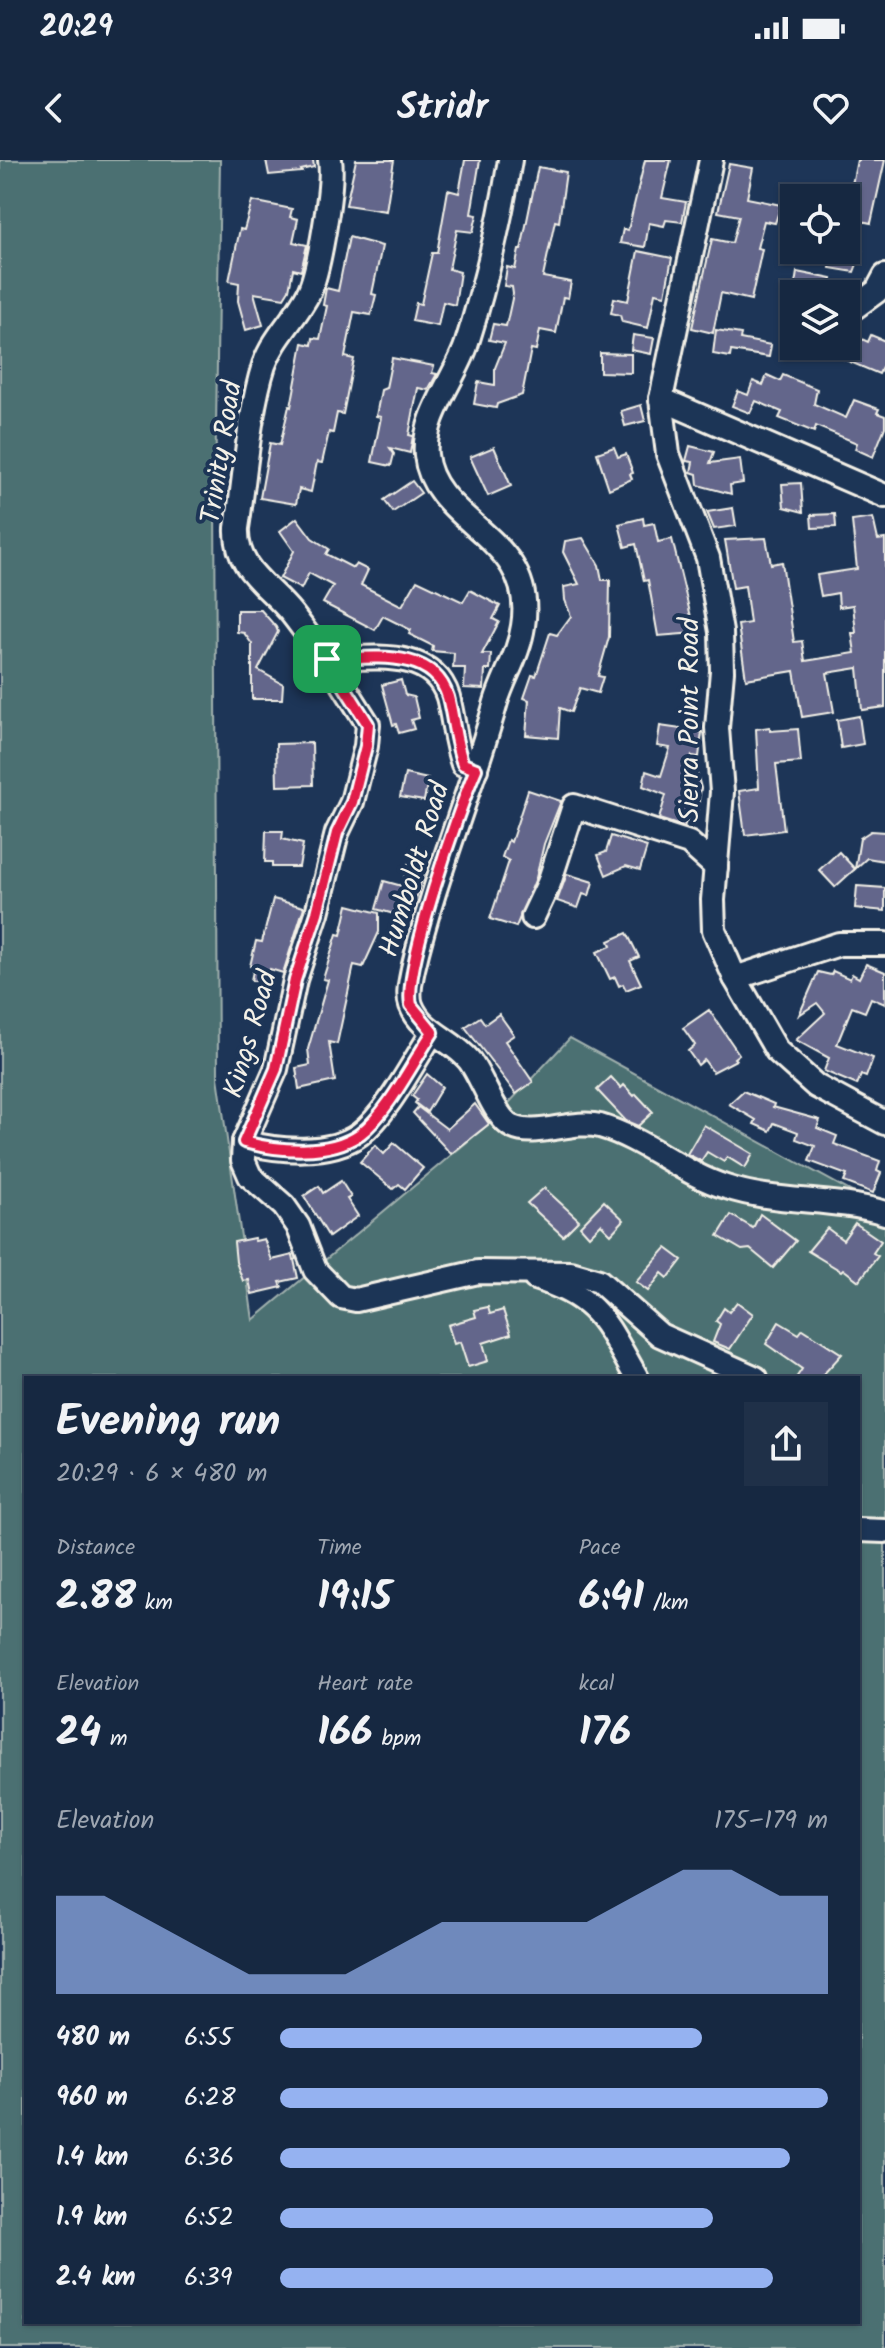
<!DOCTYPE html>
<html lang="en">
<head>
<meta charset="utf-8">
<style>
  body { margin:0; font-family:Kalam,sans-serif; background:#1f3048; color:#f1f3f6; height:100vh; display:flex; flex-direction:column; font-size:30px; white-space:nowrap }
  * { box-sizing:border-box; margin:0 }
  p { font-size:26px; color:#9ea6b1 }
  .icon { flex:none; width:44px; height:44px; fill:none; stroke:currentColor; stroke-width:2; stroke-linecap:round; stroke-linejoin:round }
  .map { position:relative; flex:1; overflow:hidden }
  .side { position:absolute; left:24px; top:1216px; width:836px; height:948px; display:flex; flex-direction:column; background:#162841; border-radius:0px; box-shadow:0 2px 6px #0004,0 0 0 2px #35445a }
  .side>* { flex:none }
  .controls { position:absolute; left:780px; top:24px; display:grid; gap:16px }
  .controls a { display:grid; place-items:center; width:80px; height:80px; border-radius:0px; background:#162841; box-shadow:0 2px 6px #0004,0 0 0 2px #35445a; font-size:40px }
  .pin { position:absolute; display:grid; place-items:center; width:68px; height:68px; color:#fff; margin:-34px; border-radius:16px; box-shadow:0 4px 12px #0006 }
  .round { display:grid; place-items:center; flex:none; width:84px; height:84px; border-radius:0px; background:#1f3048 }
  .head { display:flex; align-items:center; justify-content:space-between; height:136px; padding:0 32px }
  h1 { font-size:44px; font-weight:600; line-height:60px }
  .metrics { display:grid; grid-template-columns:repeat(3,1fr); gap:12px; height:136px; padding:8px 32px }
  .metrics div { display:grid; align-content:center }
  .metrics b { font-size:40px; font-weight:600 }
  .metrics small { font-size:22px; font-weight:400 }
  .metrics p { font-size:22px }
  .chart { height:224px; padding:16px 32px }
  .chart p { display:flex; justify-content:space-between }
  .chart svg { width:100%; height:144px; margin-top:8px; fill:#95b2f1; opacity:.7 }
  ul { padding:0 32px; list-style:none; font-size:26px }
  li { display:grid; grid-template-columns:128px 96px 1fr; align-items:center; height:60px }
  li i { height:20px; border-radius:10px; background:#95b2f1 }
  .status { display:flex; justify-content:space-between; align-items:center; height:56px; padding:0 40px; background:#162841; direction:ltr }
  .status svg { height:22px; fill:currentColor }
  header { display:flex; justify-content:space-between; align-items:center; height:104px; padding:0 32px; background:#162841; font-size:36px; font-weight:600 }
  .map>svg:first-child { display:block }
  .green { fill:#4b7072; stroke:#a0b0ad; stroke-width:2; fill-rule:evenodd }
  .building { fill:#63668b; stroke:#f4f1e8; stroke-width:2 }
  .lines { fill:none; stroke-linecap:round; stroke-linejoin:round }
  .minor-casing { stroke:#f4f1e8; stroke-width:28 }
  .minor { stroke:#1d3557; stroke-width:22 }
  .route-casing { stroke:#fff; stroke-width:16 }
  .route { stroke:#e11d48; stroke-width:10 }
  .labels { text-anchor:middle; stroke-width:8; stroke-linejoin:round; paint-order:stroke }
  .street-label { font-size:28px; fill:#f4f1e8; stroke:#1d3557 }
</style>
</head>
<body>
<div class="status"><b>20:29</b><svg viewBox="0 0 49 12"><path d="M0 12V9h3v3zM5 12V6h3v6zM10 12V3h3v9zM15 12V0h3v12zM26 1h20v11H26zM47 4h2v5h-2z"/></svg></div>
<header><svg class="icon" aria-label="back" viewBox="0 0 24 24"><path d="M15 5l-7 7 7 7"/></svg>Stridr<svg class="icon" aria-label="heart" viewBox="0 0 24 24"><path d="M12 20l-8-8c-3-5 5-10 8-4 3-6 11-1 8 4z"/></svg></header>
<div class="map">
<svg width="885" height="2188" viewBox="0 0 885 2188">
  <rect width="100%" height="100%" fill="#1d3557"/>
  <filter id="ink" filterUnits="userSpaceOnUse"><feTurbulence type="fractalNoise" baseFrequency=".0125" numOctaves="2"/><feDisplacementMap in="SourceGraphic" scale="16" xChannelSelector="R" yChannelSelector="G"/><feConvolveMatrix kernelMatrix="1 2 1 2 8 2 1 2 1" color-interpolation-filters="sRGB"/></filter>
  <g filter="url(#ink)">
    <!-- green -->
    <path class="green" d="M 0,0 L 220,0 L 215,335 L 218,917 L 253,1160 L 491,962 L 570,878 L 885,1050 L 885,2188 L 0,2188 ZM 26,1218 L 858,1218 L 858,2162 L 26,2162 Z"/>
    <!-- building -->
    <g class="building">
      <polygon points="266,0 313,0 314,7 301,10 302,12 269,15"/>
      <polygon points="356,0 394,0 386,51 346,45"/>
      <polygon points="465,0 480,0 471,54 477,55 473,72 457,70 449,109 460,112 455,145 443,142 438,166 412,161 416,143 421,144 432,93 437,93 448,30 459,33"/>
      <polygon points="645,0 671,0 662,38 686,42 682,62 666,60 664,66 649,63 645,87 620,83 623,69 628,70"/>
      <polygon points="857,0 885,0 871,63 846,58 846,38 849,39"/>
      <polygon points="729,4 753,8 747,38 781,45 775,63 764,61 757,88 762,89 751,140 721,133 713,173 692,168 712,79 732,83 739,56 718,52"/>
      <polygon points="538,7 566,12 559,62 555,61 543,117 571,122 568,138 563,137 556,173 540,170 536,190 531,189 522,235 497,244 496,248 474,244 478,222 495,225 495,208 505,183 489,180 493,164 506,166 513,134 512,127 504,126 507,107 515,109 519,90 521,90"/>
      <polygon points="252,41 292,49 290,57 298,59 293,82 307,85 301,111 293,109 289,130 284,138 254,133 263,165 246,170 238,141 239,123 229,121 240,69 244,70"/>
      <polygon points="349,77 382,86 372,134 376,135 371,155 354,152 345,197 354,199 343,254 337,253 333,273 329,272 322,303 317,302 311,332 299,329 296,344 260,338 270,283 280,285 289,246 291,247 303,183 312,185 313,178 320,179 327,146 323,145 326,128 338,131"/>
      <polygon points="846,88 862,91 854,112 830,108 833,90"/>
      <polygon points="638,91 672,98 665,135 655,133 648,168 622,162 620,155 611,153 614,138 628,141"/>
      <polygon points="797,112 832,119 829,134 798,134 800,126 795,125"/>
      <polygon points="716,170 741,174 740,179 771,185 769,197 731,191 730,197 713,194"/>
      <polygon points="633,175 654,178 651,194 631,190"/>
      <polygon points="853,175 868,182 871,175 885,181 885,201 879,214 843,199"/>
      <polygon points="600,193 631,194 631,213 600,212"/>
      <polygon points="392,198 434,206 432,213 437,214 428,230 418,228 409,275 413,276 410,293 390,288 394,294 391,306 372,302 381,257 376,256 381,230 386,228"/>
      <polygon points="767,215 780,221 783,215 817,229 814,244 846,258 854,240 879,249 877,253 885,256 885,267 873,297 855,289 857,283 816,266 814,272 779,258 782,252 756,241 750,253 732,246 738,231 748,235 753,221 763,225"/>
      <polygon points="641,245 645,261 625,266 621,251"/>
      <polygon points="690,286 714,292 710,303 740,299 743,323 730,325 731,334 698,325 697,314 691,312 693,302 686,301"/>
      <polygon points="494,287 511,326 488,336 470,297"/>
      <polygon points="614,287 618,297 626,294 633,313 630,314 632,319 609,329 597,293"/>
      <polygon points="412,321 421,333 393,352 384,340"/>
      <polygon points="801,323 803,352 784,347 782,324"/>
      <polygon points="733,348 736,366 714,369 707,352"/>
      <polygon points="835,354 836,367 812,368 811,355"/>
      <polygon points="297,358 312,378 329,389 326,394 353,408 356,404 368,410 361,425 402,446 417,420 463,442 470,430 500,446 493,459 499,462 482,494 491,494 490,510 485,510 484,529 464,528 465,508 453,508 454,493 432,491 433,486 409,474 411,470 383,456 375,470 323,443 333,426 309,413 301,429 280,418 294,391 280,371"/>
      <polygon points="643,358 644,365 654,363 658,382 672,379 695,473 658,476 648,420 644,421 636,384 625,387 619,364"/>
      <polygon points="873,358 878,380 885,379 885,547 862,550 858,508 827,513 834,552 802,557 794,511 746,519 738,465 750,463 745,426 733,428 725,380 766,378 771,404 782,402 794,482 802,481 805,501 855,493 852,473 856,473 853,445 839,447 838,433 821,436 817,415 857,409 852,361"/>
      <polygon points="583,378 599,405 602,420 610,420 609,477 598,516 603,517 598,533 580,528 571,552 560,548 558,578 526,575 529,540 524,538 532,515 536,516 550,473 557,475 571,456 565,440 564,427 579,424 563,392 565,381"/>
      <polygon points="237,450 261,450 276,467 278,472 258,510 283,524 282,539 252,539 252,484 244,473 237,472"/>
      <polygon points="401,520 405,535 414,537 419,558 411,560 414,569 399,573 396,564 393,565 382,525"/>
      <polygon points="859,556 863,584 841,588 837,560"/>
      <polygon points="660,566 702,572 699,597 692,596 701,628 695,664 686,661 684,667 659,659 666,635 643,626 646,611 661,616 670,588 657,586"/>
      <polygon points="770,567 770,571 798,569 801,602 776,604 784,670 745,675 739,631 759,628 756,569"/>
      <polygon points="312,583 313,625 277,626 276,584"/>
      <polygon points="405,614 428,619 424,641 400,637"/>
      <polygon points="528,630 561,641 544,684 536,718 516,767 490,759 509,701 502,697 508,680 511,682"/>
      <polygon points="266,671 283,671 282,679 303,684 299,707 272,707 272,702 265,702"/>
      <polygon points="871,671 885,672 885,701 867,698 855,709 860,678"/>
      <polygon points="611,676 647,687 640,710 626,706 606,715 598,695 606,692"/>
      <polygon points="839,692 855,709 835,727 819,710"/>
      <polygon points="408,704 425,709 413,749 397,744 394,754 376,749 384,721 402,726"/>
      <polygon points="567,714 593,722 589,736 583,734 578,748 557,741"/>
      <polygon points="857,726 885,728 885,751 855,748"/>
      <polygon points="273,739 304,747 283,813 270,809 266,824 251,820 254,807 250,806 256,781 262,782"/>
      <polygon points="348,745 379,753 379,772 363,807 354,805 337,884 329,882 335,921 299,929 296,908 310,905 308,889 328,820 323,819 337,774 341,775"/>
      <polygon points="627,773 639,797 630,801 641,824 626,830 623,824 619,826 615,817 610,819 597,792 611,786 609,781"/>
      <polygon points="866,804 885,812 885,844 871,838 865,852 852,847 837,884 873,898 866,917 861,915 857,925 824,911 829,898 796,880 825,853 817,843 799,855 818,812 831,815 833,811 850,819 852,814 859,818"/>
      <polygon points="709,850 739,894 734,898 736,900 713,912 704,900 698,905 688,891 695,885 683,868"/>
      <polygon points="499,854 514,875 505,881 533,922 516,934 465,867 480,857 485,864"/>
      <polygon points="427,914 442,927 427,952 415,943 417,940 412,936"/>
      <polygon points="611,917 621,928 624,925 634,936 636,934 653,952 638,966 626,961 597,930"/>
      <polygon points="743,931 774,944 773,947 820,960 817,968 837,976 834,984 880,1001 877,1011 881,1013 873,1033 844,1022 847,1015 809,1001 815,986 796,979 798,972 774,963 770,971 754,964 756,960 729,944"/>
      <polygon points="475,944 489,964 451,994 413,953 418,947 447,969"/>
      <polygon points="704,965 753,994 745,1008 727,997 724,1002 707,992 701,1001 687,994"/>
      <polygon points="394,983 423,1008 405,1029 399,1024 393,1029 360,1002 375,985 384,994"/>
      <polygon points="341,1021 351,1037 347,1039 358,1056 329,1077 304,1036 319,1026 323,1033"/>
      <polygon points="544,1028 579,1060 563,1076 527,1043"/>
      <polygon points="604,1041 624,1060 611,1074 601,1064 589,1076 580,1066"/>
      <polygon points="760,1054 796,1081 773,1108 750,1089 742,1090 718,1076 731,1055 753,1068"/>
      <polygon points="855,1063 881,1081 873,1093 878,1096 859,1121 843,1109 841,1111 808,1091 827,1068 843,1080"/>
      <polygon points="254,1078 255,1081 264,1079 272,1100 293,1095 298,1118 280,1122 282,1127 252,1134 249,1120 243,1121 236,1102 234,1082"/>
      <polygon points="666,1088 682,1100 668,1118 662,1113 648,1131 636,1122"/>
      <polygon points="737,1142 753,1154 730,1189 713,1182 720,1164 716,1161 724,1148 729,1152"/>
      <polygon points="488,1147 490,1154 503,1150 511,1174 483,1183 488,1201 468,1207 460,1182 454,1184 448,1165 476,1157 474,1150"/>
      <polygon points="779,1162 799,1174 803,1169 842,1194 820,1218 796,1218 802,1209 766,1184"/>
    </g>
    <g class="lines">
      <defs>
        <g id="minor">
          <path d="M 330,0 C 334,23 319,111 309,132 C 296,158 274,177 264,205 C 249,252 245,317 237,368 C 235,410 269,425 292,454 C 304,469 314,485 327,499 C 368,499 432,486 448,537 C 454,560 455,583 463,604 L 476,609"/>
          <path d="M 510,0 C 500,62 485,126 466,186 C 454,220 422,258 426,295 C 433,364 538,376 523,466 C 519,494 504,516 496,542 C 471,632 434,718 413,809 C 411,820 407,834 411,845 C 421,872 452,879 469,900 C 482,916 495,959 513,967 C 536,978 573,959 600,966 C 645,979 681,1013 726,1027 C 777,1044 833,1037 885,1053"/>
          <polyline points="711,0 661,239 668,294 708,398 721,472 722,511 717,568 722,632 713,740 714,770 735,818 777,891 816,926 885,963"/>
          <polyline points="855,147 877,131 885,116"/>
          <polyline points="661,239 885,336"/>
          <polyline points="327,499 368,564 366,586 352,642 337,673 317,753 295,820 276,909 244,982 243,1000 250,1016 284,1046 298,1066 315,1110 341,1137 356,1140 478,1112 571,1113 599,1121 660,1175 756,1218"/>
          <polyline points="533,757 549,723 574,646 689,683 716,707"/>
          <polyline points="735,818 839,784 885,784"/>
          <path d="M 244,982 C 277,991 330,996 360,974 C 388,953 413,902 433,872"/>
          <path d="M 535,1118 C 600,1138 605,1163 637,1218"/>
          <polyline points="858,1370 885,1371"/>
        </g>
      </defs>
      <!-- minor casing -->
      <use href="#minor" class="minor-casing"/>
      <!-- minor -->
      <use href="#minor" class="minor"/>
    </g>
  </g>
  <g class="lines" filter="url(#ink)">
    <defs>
      <path id="route" d="M 327,499 C 368,499 433,486 448,537 C 454,560 455,583 463,604 L 476,609 C 459,648 403,810 411,845 L 433,872 C 413,902 388,953 360,974 C 329,996 278,991 244,982 L 276,909 L 295,820 L 317,753 L 337,673 L 352,642 L 366,586 L 368,564 Z"/>
    </defs>
    <!-- route casing -->
    <use href="#route" class="route-casing"/>
    <!-- route -->
    <use href="#route" class="route"/>
  </g>
  <g class="labels">
    <!-- street labels -->
    <g class="street-label">
      <text transform="translate(220 292) rotate(-81)" y="10">Trinity Road</text>
      <text transform="translate(688 560) rotate(-90)" y="10">Sierra Point Road</text>
      <text transform="translate(413 709) rotate(-73)" y="10">Humboldt Road</text>
      <text transform="translate(249 874) rotate(-74)" y="10">Kings Road</text>
    </g>
  </g>
</svg>
<div class="controls">
<a><svg class="icon" aria-label="locate" viewBox="0 0 24 24"><circle cx="12" cy="12" r="6"/><path d="M12 2v4M12 18v4M2 12h4M18 12h4"/></svg></a>
<a><svg class="icon" aria-label="layers" viewBox="0 0 24 24"><path d="M12 4l9 5-9 5-9-5zM3 14l9 5 9-5"/></svg></a>
</div>
<div class="pin" style="left:327px;top:499px;background:#1e9e55"><svg class="icon" aria-label="arrive" viewBox="0 0 24 24"><path d="M6 21V4h12l-3 4 3 4H6"/></svg></div>
<section class="side">
<div class="head"><div><h1>Evening run</h1><p>20:29 · 6 × 480 m</p></div><a class="round"><svg class="icon" aria-label="share" viewBox="0 0 24 24"><path d="M12 15V3M7 8l5-5 5 5M5 13v7h14v-7"/></svg></a></div>
<div class="metrics">
<div><p>Distance</p><b>2.88<small> km</small></b></div>
<div><p>Time</p><b>19:15</b></div>
<div><p>Pace</p><b>6:41<small> /km</small></b></div>
</div>
<div class="metrics">
<div><p>Elevation</p><b>24<small> m</small></b></div>
<div><p>Heart rate</p><b>166<small> bpm</small></b></div>
<div><p>kcal</p><b>176</b></div>
</div>
<div class="chart"><p><span>Elevation</span>175–179 m</p>
<svg viewBox="0 0 160 44" preserveAspectRatio="none"><path d="M0 44V14L10 14L20 22L30 30L40 38L50 38L60 38L70 30L80 22L90 22L100 22L110 22L120 14L130 6L140 6L150 14L160 14V44z"/></svg>
</div>
<ul>
<li><b>480 m</b>6:55<i style="width:77%"></i></li>
<li><b>960 m</b>6:28<i style="width:100%"></i></li>
<li><b>1.4 km</b>6:36<i style="width:93%"></i></li>
<li><b>1.9 km</b>6:52<i style="width:79%"></i></li>
<li><b>2.4 km</b>6:39<i style="width:90%"></i></li>
</ul>
</section>
</div>
</body>
</html>
